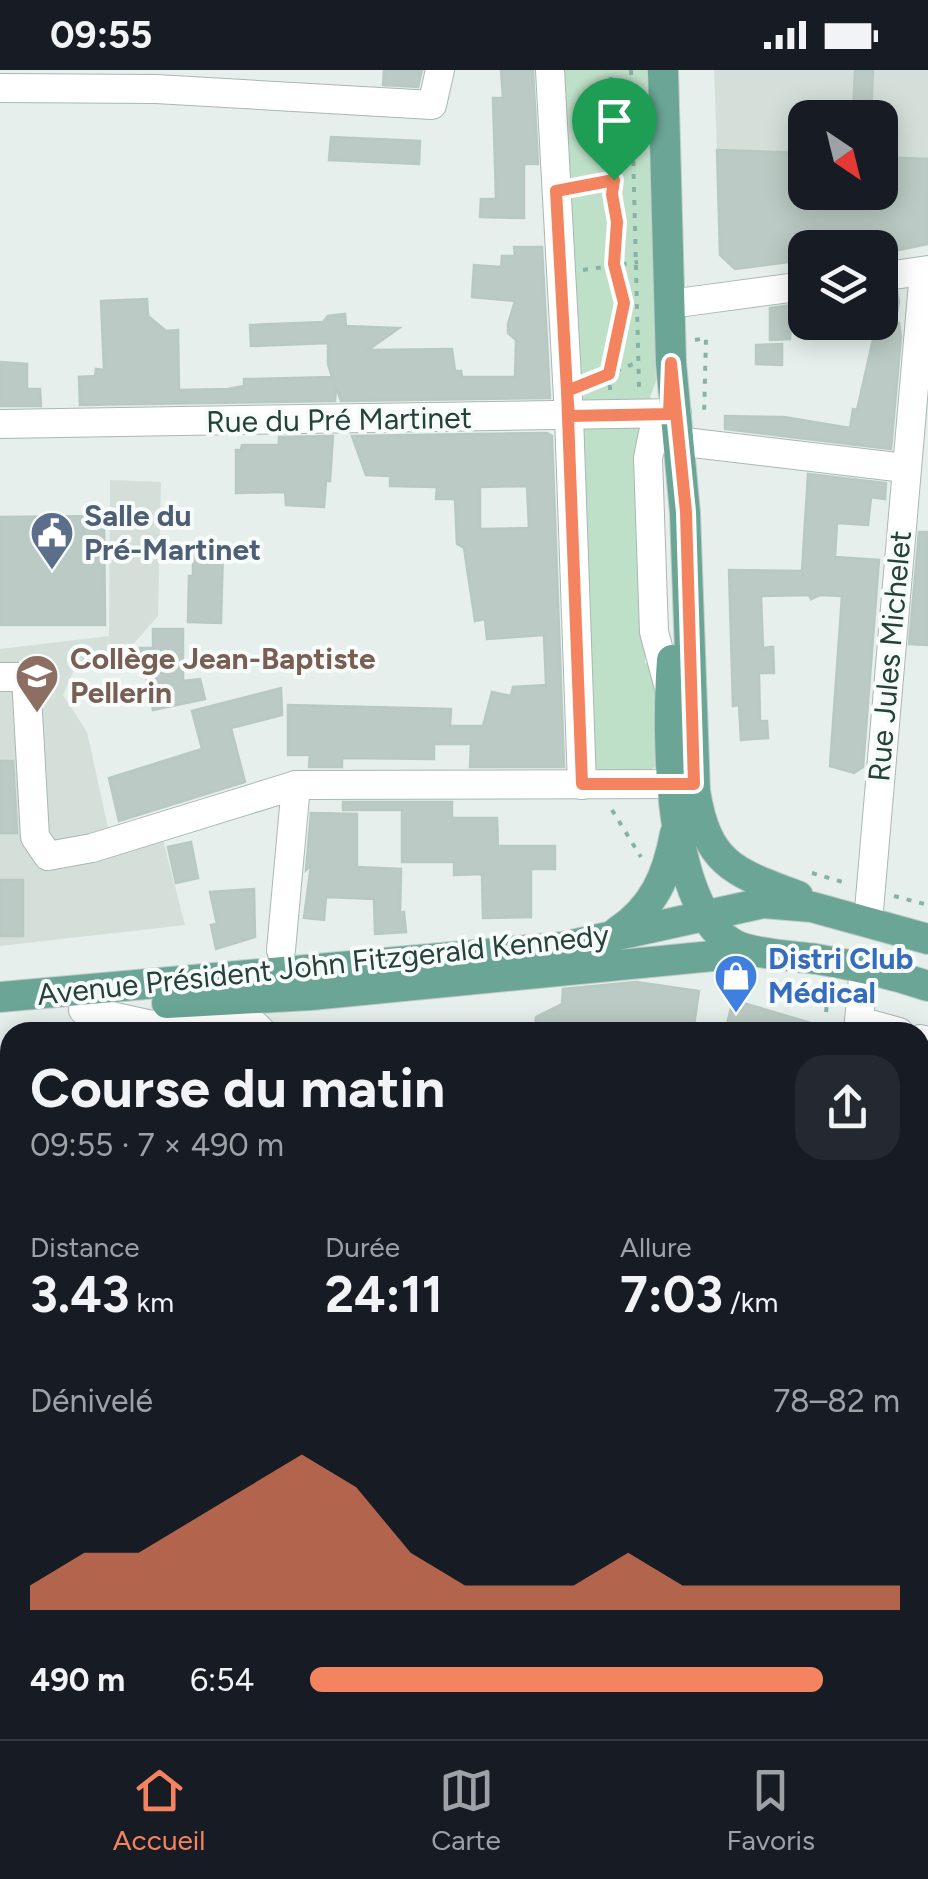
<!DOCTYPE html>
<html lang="fr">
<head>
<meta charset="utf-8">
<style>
  body { margin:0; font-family:Figtree,sans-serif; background:#242831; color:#f1f3f6; height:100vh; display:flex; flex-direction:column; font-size:38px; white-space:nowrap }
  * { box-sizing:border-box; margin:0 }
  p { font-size:32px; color:#9ea1a6 }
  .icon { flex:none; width:55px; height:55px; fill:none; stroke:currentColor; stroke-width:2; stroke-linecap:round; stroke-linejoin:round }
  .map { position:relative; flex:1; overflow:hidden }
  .drawer { position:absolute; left:0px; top:952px; width:930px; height:718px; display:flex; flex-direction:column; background:#171b24; border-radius:30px 30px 0 0; box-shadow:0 5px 25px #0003 }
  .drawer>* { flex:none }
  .needle { width:65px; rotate:145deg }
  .controls { position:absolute; left:788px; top:30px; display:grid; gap:20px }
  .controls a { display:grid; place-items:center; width:110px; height:110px; border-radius:20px; background:#171b24; box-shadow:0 5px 25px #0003; font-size:50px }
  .pin { position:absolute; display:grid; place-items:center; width:85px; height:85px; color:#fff; margin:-102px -42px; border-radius:50% 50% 50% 0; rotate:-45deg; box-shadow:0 0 10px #0007 }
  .pin .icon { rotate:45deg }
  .round { display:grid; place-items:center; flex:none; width:105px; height:105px; border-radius:30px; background:#242831 }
  .headline { display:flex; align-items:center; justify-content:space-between; height:170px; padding:0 30px }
  h1 { font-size:55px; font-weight:700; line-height:75px }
  .metrics { display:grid; grid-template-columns:repeat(3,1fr); gap:15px; height:170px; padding:10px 30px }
  .metrics div { display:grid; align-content:center }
  .metrics b { font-size:50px; font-weight:700 }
  .metrics small { font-size:28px; font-weight:400 }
  .metrics p { font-size:28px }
  .chart { height:280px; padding:20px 30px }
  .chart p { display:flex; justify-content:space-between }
  .chart svg { width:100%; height:180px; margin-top:10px; fill:#f4845f; opacity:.7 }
  ul { padding:0 30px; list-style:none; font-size:32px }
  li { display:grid; grid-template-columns:160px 120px 1fr; align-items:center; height:75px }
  li i { height:25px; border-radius:12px; background:#f4845f }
  .status { display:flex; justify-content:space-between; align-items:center; height:70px; padding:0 50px; background:#171b24; direction:ltr }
  .status svg { height:28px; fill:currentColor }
  .tabs { display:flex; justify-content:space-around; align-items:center; height:140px; border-top:2px solid #363941; background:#171b24; font-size:28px; color:#9ea1a6 }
  .tabs a { display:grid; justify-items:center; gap:5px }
  .tabs .on { color:#f4845f }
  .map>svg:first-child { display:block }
  .built { fill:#d4dfda }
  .green { fill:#bfe0c8 }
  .building { fill:#bbcac4; stroke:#b8c9c2; stroke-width:2.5; fill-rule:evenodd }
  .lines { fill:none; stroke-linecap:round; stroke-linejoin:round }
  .minor-casing { stroke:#a8b8b2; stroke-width:30 }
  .major-casing { stroke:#c2cac8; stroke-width:32 }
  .path { stroke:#86b3a5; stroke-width:4; stroke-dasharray:5 8; stroke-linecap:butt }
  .minor { stroke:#fff; stroke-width:28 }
  .major { stroke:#6aa596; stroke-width:30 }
  .route-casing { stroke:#fff; stroke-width:20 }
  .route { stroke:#f4845f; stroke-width:12 }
  .labels { text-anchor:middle; stroke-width:8; stroke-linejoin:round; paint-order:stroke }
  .street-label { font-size:30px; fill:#24423a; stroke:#f7fbf9 }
  .service-label { font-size:30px; font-weight:bold; fill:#4e5e75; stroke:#f7fbf9; text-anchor:start }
  .education-label { font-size:30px; font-weight:bold; fill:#785e54; stroke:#f7fbf9; text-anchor:start }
  .shop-label { font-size:30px; font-weight:bold; fill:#366cbe; stroke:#f7fbf9; text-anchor:start }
</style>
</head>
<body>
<div class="status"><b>09:55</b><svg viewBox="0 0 49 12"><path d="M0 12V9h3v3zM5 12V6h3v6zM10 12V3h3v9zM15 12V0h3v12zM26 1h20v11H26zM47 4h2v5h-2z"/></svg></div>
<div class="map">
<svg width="928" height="1669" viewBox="0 0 928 1669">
  <rect width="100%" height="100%" fill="#e6efeb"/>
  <!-- built -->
  <g class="built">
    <polygon points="714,0 928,0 928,89 880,87 880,48 805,48 805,83 717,80"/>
    <polygon points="110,410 161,412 158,546 121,588 74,600 63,625 87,662 113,780 162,766 185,855 0,876 0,579 109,566"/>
  </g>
  <!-- green -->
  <g class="green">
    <path d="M 560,0 L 647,0 L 656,311 L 639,358 L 645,593 L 656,595 L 661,689 C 647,713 620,706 595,706 Z"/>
    <polygon points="0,1363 10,1366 10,1639 0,1641"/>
  </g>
  <!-- building -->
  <g class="building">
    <polygon points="384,0 422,0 418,17 383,15"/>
    <polygon points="501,0 533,0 538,94 524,94 524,148 480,147 481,129 496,129 493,28 503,28"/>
    <polygon points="855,0 873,0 871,48 853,48"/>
    <polygon points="331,67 420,71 419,94 329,90"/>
    <polygon points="717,80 805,83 805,122 880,122 880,87 928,89 928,174 889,182 889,179 880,180 880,178 805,178 805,190 735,199 720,185"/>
    <polygon points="514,177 542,177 550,328 341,331 336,317 335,331 80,335 79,307 95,306 96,299 104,300 101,231 147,229 148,246 166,261 178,260 179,320 228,319 244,316 244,309 251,309 332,307 328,294 328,273 251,276 250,255 323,252 328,246 345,244 346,256 399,258 368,280 452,279 455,301 461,301 462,307 515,307 516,270 508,263 508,254 515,231 472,227 474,195 501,197 502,186 515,186"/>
    <polygon points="897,222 899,232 895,253 899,253 901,267 891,379 725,359 725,346 784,347 850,358 853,339 857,340 877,252 880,252 880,224"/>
    <polygon points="793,235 795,254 791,253 790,269 770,270 770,238"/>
    <polygon points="782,274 782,295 756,294 756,275"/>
    <polygon points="0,292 27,294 27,319 40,319 41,336 0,336"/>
    <path d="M 547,363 L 552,366 L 564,697 L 470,697 L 471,674 L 434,674 L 434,689 L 342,688 L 342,697 L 309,697 L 310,685 L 288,685 L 288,635 L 451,639 L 450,656 L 483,656 L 492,622 L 511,626 L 513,617 L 546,615 L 544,565 L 487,569 L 485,549 L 475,551 L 464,478 L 457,474 L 455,429 L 436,429 L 437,417 L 390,416 L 390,406 L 366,405 L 352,366 ZM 527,416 L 529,458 L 480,459 L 480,417 Z"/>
    <polygon points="333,366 330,411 326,411 324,437 286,435 285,422 236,423 236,380 241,380 242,375 279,375 279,367"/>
    <polygon points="808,404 886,413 885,429 871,427 868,455 837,453 835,487 879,490 863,697 854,703 830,696 842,526 820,525 811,529 809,525 761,526 763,578 773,577 774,603 759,603 760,651 767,651 768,668 741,670 739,635 733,636 729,500 802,501"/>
    <polygon points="104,446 105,555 0,555 0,447"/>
    <polygon points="919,462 928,462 928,575 909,574"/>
    <polygon points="193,479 223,479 221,553 188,552 189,506 193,506"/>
    <polygon points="153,559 183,559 183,611 200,609 205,629 153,640 140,578 153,578"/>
    <polygon points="281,618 282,645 231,658 245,712 119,751 109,708 202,679 192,641"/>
    <polygon points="0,691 13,691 17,763 0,763"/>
    <polygon points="343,732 452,732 452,748 497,748 498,776 555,776 555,799 531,799 531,847 483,848 482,804 454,805 454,792 402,792 402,740 343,740"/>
    <polygon points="311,743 357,744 357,797 401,799 400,843 404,842 406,862 375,864 374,829 326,827 324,850 304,848 311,795 306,800"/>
    <polygon points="191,772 198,808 176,813 168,777"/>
    <rect x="0" y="810" width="23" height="56"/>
    <polygon points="254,819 255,867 216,879 211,855 217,854 210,822"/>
    <polygon points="636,912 699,921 693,962 534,962 536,947 562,934 563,919"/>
    <polygon points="733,930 828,958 827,962 725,962"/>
  </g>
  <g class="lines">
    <defs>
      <g id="minor">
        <polyline points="550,0 569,346 582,715"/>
        <polyline points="0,18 156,19 432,35 440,0"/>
        <polyline points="880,207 928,200"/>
        <polyline points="670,234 805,216"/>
        <polyline points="669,344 653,363 648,388 654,562 669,618"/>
        <polyline points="0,354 677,343"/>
        <polyline points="668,370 905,398"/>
        <polyline points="0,607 26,607 35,767 48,786 92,778 296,715 693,714"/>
        <polyline points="868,852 924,201"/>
        <polyline points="281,880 296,715"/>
        <polyline points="83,940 152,955 240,950 255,955 262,962"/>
        <polyline points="859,951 899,962"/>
        <polyline points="858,962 864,897"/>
        <polyline points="920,969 928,971"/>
        <polyline points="920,1272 928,1272"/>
        <polyline points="172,1660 176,1669"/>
        <polyline points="806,1660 807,1669"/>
        <polyline points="0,1665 22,1660"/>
        <polyline points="619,1669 667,1660"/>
      </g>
      <g id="major">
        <path d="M 663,0 L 671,293 L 685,443 L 695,721 C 707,794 733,802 798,826"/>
        <path d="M 672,590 C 667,658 665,848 740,877 C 763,885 792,886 816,889 C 855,895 891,904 928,916"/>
        <path d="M 617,862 C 654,837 667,806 675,764"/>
        <polyline points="0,927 563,877 763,833 812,837 928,869"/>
        <polyline points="167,933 311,925 754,882"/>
      </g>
    </defs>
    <!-- minor casing -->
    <use href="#minor" class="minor-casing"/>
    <!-- major casing -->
    <use href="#major" class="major-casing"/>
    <!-- path -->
    <g class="path">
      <polyline points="631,0 639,317"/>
      <polyline points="579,117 614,110"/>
      <polyline points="583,200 638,192"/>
      <polyline points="695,270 706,268 704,347"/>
      <polyline points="592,311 638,292"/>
      <polyline points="610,320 609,304 624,233 614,194 617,152 612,124 617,65 610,0"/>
      <polyline points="612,740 641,787"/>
      <polyline points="812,803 846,813"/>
      <polyline points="894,826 928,835"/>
      <polyline points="826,942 828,925"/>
      <polyline points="0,1206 10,1205"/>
      <polyline points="0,1366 10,1371"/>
    </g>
    <!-- minor -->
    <use href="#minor" class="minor"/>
    <!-- major -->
    <use href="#major" class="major"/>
  </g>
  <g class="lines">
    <defs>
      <polyline id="route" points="614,110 612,124 617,152 614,194 624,233 609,304 567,321 582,714 694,714 686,442 671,293 669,344 569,346 567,321 556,121 614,110"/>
    </defs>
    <!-- route casing -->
    <use href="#route" class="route-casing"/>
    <!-- route -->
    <use href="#route" class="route"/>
  </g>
  <!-- icons -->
  <defs>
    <symbol id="civic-pin" viewBox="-11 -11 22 30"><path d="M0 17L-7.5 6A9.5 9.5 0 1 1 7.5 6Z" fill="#5c6f8a" stroke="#f7fbf9"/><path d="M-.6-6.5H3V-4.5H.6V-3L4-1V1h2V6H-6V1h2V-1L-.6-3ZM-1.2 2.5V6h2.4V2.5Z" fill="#fff"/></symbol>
    <symbol id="school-pin" viewBox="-11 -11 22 30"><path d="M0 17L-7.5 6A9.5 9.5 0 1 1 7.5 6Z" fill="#8d6e63" stroke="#f7fbf9"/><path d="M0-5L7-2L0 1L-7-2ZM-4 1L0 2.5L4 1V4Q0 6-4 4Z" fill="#fff"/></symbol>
    <symbol id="shop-pin" viewBox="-11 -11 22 30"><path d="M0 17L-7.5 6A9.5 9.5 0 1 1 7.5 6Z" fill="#3f7fe0" stroke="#f7fbf9"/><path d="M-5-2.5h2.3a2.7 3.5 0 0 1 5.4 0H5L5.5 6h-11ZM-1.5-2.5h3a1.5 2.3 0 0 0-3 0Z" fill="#fff"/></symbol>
  </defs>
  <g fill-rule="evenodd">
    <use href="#civic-pin" x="27" y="438" width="50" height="68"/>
    <use href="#school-pin" x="12" y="581" width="50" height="68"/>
    <use href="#shop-pin" x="711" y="881" width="50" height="68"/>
  </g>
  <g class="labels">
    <!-- street labels -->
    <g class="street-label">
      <text transform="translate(339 350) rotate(-1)" y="10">Rue du Pré Martinet</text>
      <text transform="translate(890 586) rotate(-85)" y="10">Rue Jules Michelet</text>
      <text transform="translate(323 895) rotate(-6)" y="10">Avenue Président John Fitzgerald Kennedy</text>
    </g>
    <!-- service labels -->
    <g class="service-label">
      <text x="84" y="456">Salle du<tspan x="84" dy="34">Pré-Martinet</tspan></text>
    </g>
    <!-- education labels -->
    <g class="education-label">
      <text x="70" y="599">Collège Jean-Baptiste<tspan x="70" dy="34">Pellerin</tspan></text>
    </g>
    <!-- shop labels -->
    <g class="shop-label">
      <text x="768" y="899">Distri Club<tspan x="768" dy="34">Médical</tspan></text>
    </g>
  </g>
</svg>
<div class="controls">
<a><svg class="needle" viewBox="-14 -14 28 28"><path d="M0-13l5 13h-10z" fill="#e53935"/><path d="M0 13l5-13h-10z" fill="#9ea1a6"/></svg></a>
<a><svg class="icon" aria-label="layers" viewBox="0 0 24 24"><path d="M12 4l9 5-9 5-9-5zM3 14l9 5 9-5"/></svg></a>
</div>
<div class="pin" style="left:614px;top:110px;background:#1e9e55"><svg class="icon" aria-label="arrive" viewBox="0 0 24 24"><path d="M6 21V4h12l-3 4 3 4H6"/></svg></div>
<section class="drawer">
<div class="headline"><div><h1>Course du matin</h1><p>09:55 · 7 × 490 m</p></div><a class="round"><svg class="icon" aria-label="share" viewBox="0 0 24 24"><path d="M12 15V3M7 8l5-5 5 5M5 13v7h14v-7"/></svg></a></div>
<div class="metrics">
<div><p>Distance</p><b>3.43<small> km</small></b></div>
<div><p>Durée</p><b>24:11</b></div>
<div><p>Allure</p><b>7:03<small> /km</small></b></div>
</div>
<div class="chart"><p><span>Dénivelé</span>78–82 m</p>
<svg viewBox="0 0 160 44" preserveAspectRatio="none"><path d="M0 44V38L10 30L20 30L30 22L40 14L50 6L60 14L70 30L80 38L90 38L100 38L110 30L120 38L130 38L140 38L150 38L160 38V44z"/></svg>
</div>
<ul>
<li><b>490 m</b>6:54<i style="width:87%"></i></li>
</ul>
</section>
</div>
<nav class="tabs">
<a class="on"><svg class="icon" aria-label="home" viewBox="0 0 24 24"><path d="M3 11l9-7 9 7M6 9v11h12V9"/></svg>Accueil</a>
<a><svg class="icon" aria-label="map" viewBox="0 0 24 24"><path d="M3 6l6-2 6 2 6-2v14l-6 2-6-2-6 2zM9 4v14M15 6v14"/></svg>Carte</a>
<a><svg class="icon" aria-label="saved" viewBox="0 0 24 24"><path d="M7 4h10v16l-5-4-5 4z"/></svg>Favoris</a>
</nav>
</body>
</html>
